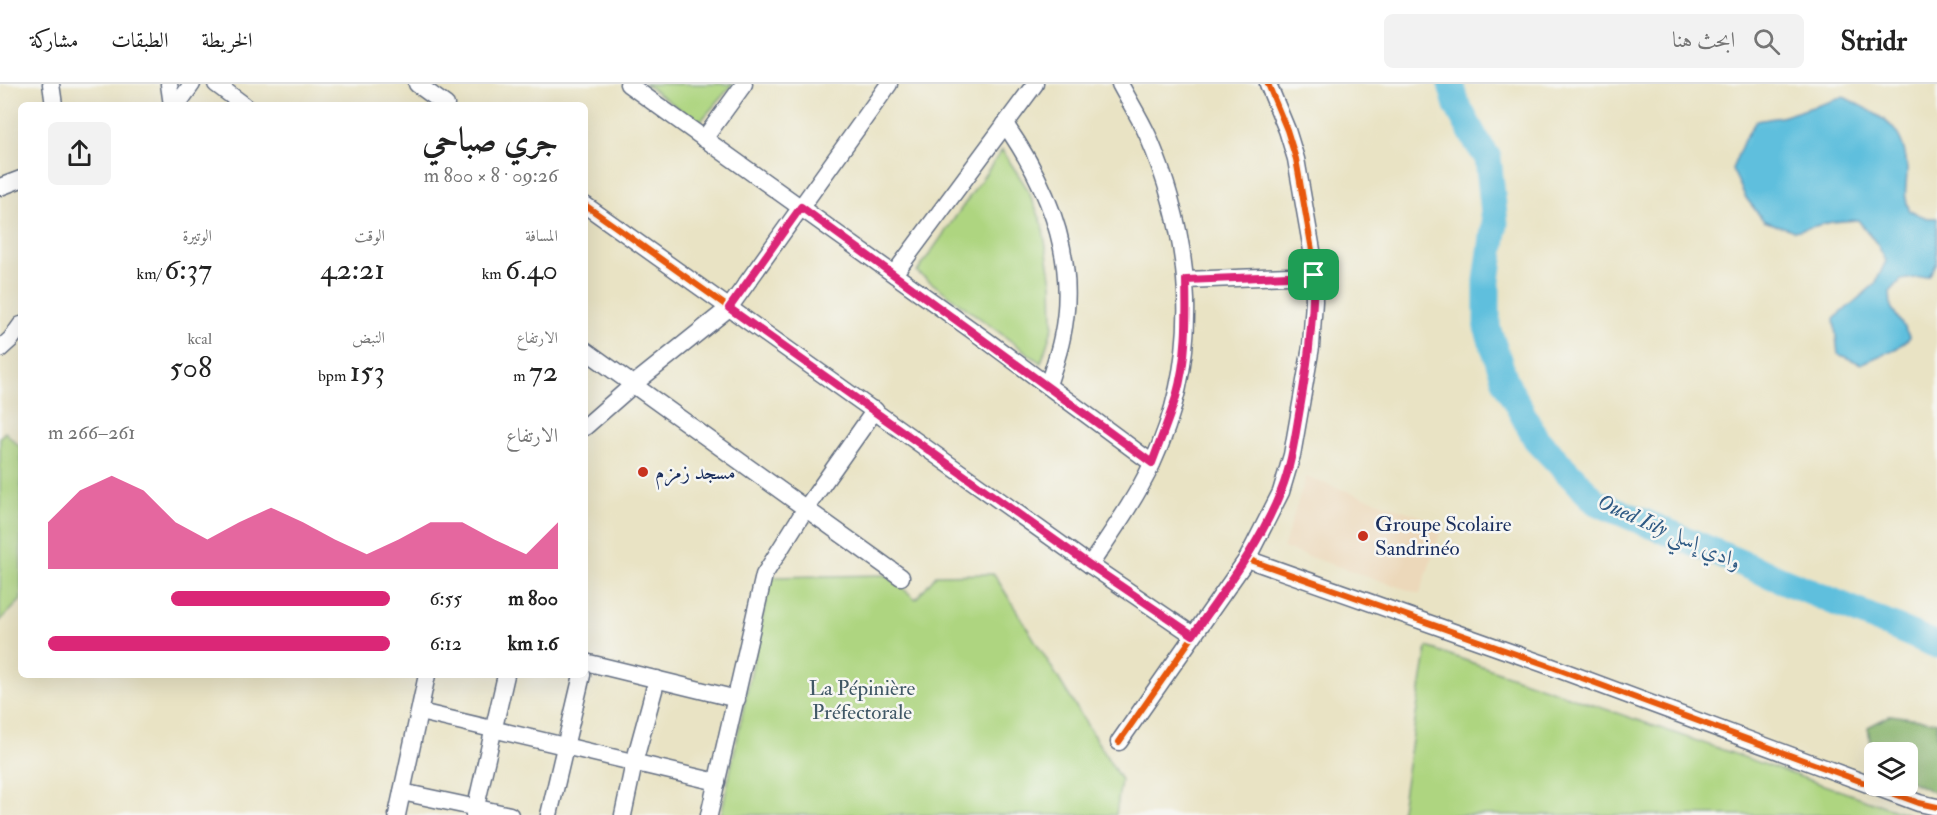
<!DOCTYPE html>
<html lang="ar">
<head>
<meta charset="utf-8">
<style>
  body { margin:0; font-family:"IM FELL Double Pica",Amiri,serif; background:#f2f2f2; color:#222; direction:rtl; height:100vh; display:flex; flex-direction:column; font-size:22px; white-space:nowrap }
  * { box-sizing:border-box; margin:0 }
  p { font-size:20px; color:#767676 }
  .icon { flex:none; width:33px; height:33px; fill:none; stroke:currentColor; stroke-width:2; stroke-linecap:round; stroke-linejoin:round }
  .map { position:relative; flex:1; overflow:hidden; direction:ltr }
  .panel { position:absolute; left:18px; top:18px; width:570px; height:576px; display:flex; flex-direction:column; background:#fff; border-radius:9px; box-shadow:0 6px 24px #0002; direction:rtl }
  .panel>* { flex:none }
  .controls { position:absolute; left:1864px; top:658px; display:grid; gap:12px }
  .controls a { display:grid; place-items:center; width:54px; height:54px; border-radius:9px; background:#fff; box-shadow:0 6px 24px #0002; font-size:30px }
  .pin { position:absolute; display:grid; place-items:center; width:51px; height:51px; color:#fff; margin:-26px; border-radius:12px; box-shadow:0 3px 9px #0006 }
  .round { display:grid; place-items:center; flex:none; width:63px; height:63px; border-radius:9px; background:#f2f2f2 }
  .overview { display:flex; align-items:center; justify-content:space-between; height:102px; padding:0 30px }
  h1 { font-size:33px; font-weight:600; line-height:45px }
  .stats { display:grid; grid-template-columns:repeat(3,1fr); gap:9px; height:102px; padding:6px 30px }
  .stats div { display:grid; align-content:center }
  .stats b { font-size:30px; font-weight:600 }
  .stats small { font-size:16px; font-weight:400 }
  .stats p { font-size:16px }
  .chart { height:168px; padding:12px 30px }
  .chart p { display:flex; justify-content:space-between }
  .chart svg { width:100%; height:108px; margin-top:6px; fill:#db2777; opacity:.7 }
  ul { padding:0 30px; list-style:none; font-size:20px }
  li { display:grid; grid-template-columns:96px 72px 1fr; align-items:center; height:45px }
  li i { height:15px; border-radius:8px; background:#db2777 }
  header { display:flex; align-items:center; gap:36px; box-sizing:border-box; height:84px; padding:0 30px; background:#fff; border-bottom:2px solid #e0e0e0 }
  header strong { font-size:28px }
  nav { display:flex; gap:33px; margin-inline-start:auto; font-size:21px }
  .search { width:420px; height:54px; background:#f2f2f2; display:flex; align-items:center; gap:15px; box-sizing:border-box; padding:0 21px; border-radius:9px; color:#767676; font-size:22px }
  .map>svg:first-child { display:block }
  .built { fill:#ecd8ba }
  .green { fill:#aed580; stroke:#64826f; stroke-width:1.5 }
  .forest { fill:#8ab66e; stroke:#527266; stroke-width:1.5 }
  .water { fill:#5fbfdd; stroke:#3d779e; stroke-width:1.5 }
  .lines { fill:none; stroke-linecap:round; stroke-linejoin:round }
  .river { stroke:#5fbfdd; stroke-width:27 }
  .street-casing { stroke:#636e82; stroke-width:19 }
  .street { stroke:#fff; stroke-width:16 }
  .cycleway-casing { stroke:#f6f6f2; stroke-width:10 }
  .cycleway { stroke:#e8590c; stroke-width:6 }
  .route-casing { stroke:#fff; stroke-width:12 }
  .route { stroke:#db2777; stroke-width:8 }
  .poi-dot { fill:#c8321e; stroke:#f6f6f2; stroke-width:2 }
  .labels { text-anchor:middle; stroke-width:5; stroke-linejoin:round; paint-order:stroke }
  .poi-label { font-size:21px; fill:#1b2f5e; stroke:#f6f6f2; text-anchor:start }
  .park-label { font-size:21px; fill:#405866; stroke:#f6f6f2 }
  .water-label { font-size:22px; font-style:italic; fill:#2f5a84; stroke:#f6f6f2 }
</style>
</head>
<body>
<header>
<strong>Stridr</strong>
<div class="search"><svg class="icon" aria-label="search" viewBox="0 0 24 24"><circle cx="10" cy="10" r="6"/><path d="M15 15l6 6"/></svg>ابحث هنا</div>
<nav><a>الخريطة</a><a>الطبقات</a><a>مشاركة</a></nav>
</header>
<div class="map">
<svg width="1937" height="731" viewBox="0 0 1937 731">
  <rect width="100%" height="100%" fill="#f6f6f2"/>
  <filter id="ink" filterUnits="userSpaceOnUse"><feTurbulence type="fractalNoise" baseFrequency=".0167" numOctaves="2"/><feDisplacementMap in="SourceGraphic" scale="12" xChannelSelector="R" yChannelSelector="G"/><feConvolveMatrix kernelMatrix="1 2 1 2 8 2 1 2 1" color-interpolation-filters="sRGB"/></filter>
  <filter id="wash" filterUnits="userSpaceOnUse"><feTurbulence type="fractalNoise" baseFrequency=".008" numOctaves="4" result="noise"/><feDisplacementMap in="SourceGraphic" scale="24" xChannelSelector="R" yChannelSelector="G"/><feGaussianBlur stdDeviation="1.35" result="paint"/><feColorMatrix in="noise" values="0 0 0 0 0 0 0 0 0 0 0 0 0 0 0 0 0 1.4 0 .05"/><feComposite in="paint" operator="in"/></filter>
  <g filter="url(#wash)">
    <rect width="100%" height="100%" fill="#e9e3c4"/>
    <!-- built -->
    <polygon class="built" points="1306,393 1443,440 1420,510 1283,464"/>
    <!-- green -->
    <g class="green">
      <polygon points="645,0 733,0 699,39"/>
      <polygon points="1002,66 1027,104 1042,139 1052,199 1053,242 1041,279 917,188"/>
      <polygon points="5,348 21,364 21,516 0,537 0,353"/>
      <polygon points="994,490 1121,696 1116,731 721,731 771,493 886,491 916,515 936,491"/>
      <polygon points="1427,563 1910,731 1400,731"/>
    </g>
    <!-- forest -->
    <polygon class="forest" points="1891,631 1937,638 1937,710 1908,696 1908,669 1875,669 1874,680 1868,643"/>
    <!-- water -->
    <path class="water" d="M 1844,13 C 1880,33 1905,39 1907,86 C 1907,103 1902,111 1910,127 L 1927,134 L 1937,134 L 1937,179 L 1929,192 L 1901,196 L 1890,208 L 1891,223 L 1910,253 L 1897,264 L 1861,280 L 1838,270 L 1834,235 L 1875,200 L 1886,177 L 1877,160 L 1858,136 L 1832,138 L 1795,147 L 1764,137 L 1746,114 L 1732,85 L 1744,56 L 1756,37 L 1781,33 Z"/>
    <g class="lines">
      <!-- river -->
      <polyline class="river" points="1451,0 1457,21 1477,58 1488,74 1495,139 1487,197 1487,243 1506,299 1536,355 1596,418 1937,561"/>
    </g>
  </g>
  <g filter="url(#ink)">
    <g class="lines">
      <defs>
        <g id="street">
          <polyline points="51,0 54,21"/>
          <polyline points="169,0 172,21"/>
          <polyline points="216,0 244,21"/>
          <polyline points="417,0 446,21"/>
          <polyline points="628,0 990,259 1152,379"/>
          <polyline points="177,21 192,0"/>
          <path d="M 1005,40 C 1048,102 1079,175 1062,253 C 1059,269 1053,285 1048,301"/>
          <polyline points="704,55 744,0"/>
          <polyline points="0,103 21,95"/>
          <polyline points="585,121 1090,481 1193,551"/>
          <polyline points="894,190 1035,0"/>
          <polyline points="1186,196 1314,191"/>
          <polyline points="0,265 11,255 21,241"/>
          <polyline points="585,266 901,493"/>
          <polyline points="585,343 634,300 729,224 889,0"/>
          <polyline points="1247,475 1544,580 1919,719 1937,723"/>
          <path d="M 1090,481 C 1112,448 1135,416 1152,380 C 1202,272 1194,160 1148,52 C 1140,34 1129,17 1120,0"/>
          <polyline points="585,578 737,615"/>
          <polyline points="420,628 717,698"/>
          <polyline points="1119,658 1247,475 1281,408 1292,371 1311,263 1314,217 1313,172 1296,75 1287,46 1268,0"/>
          <polyline points="402,708 510,731"/>
          <polyline points="397,731 427,591"/>
          <polyline points="474,731 506,591"/>
          <polyline points="549,731 582,591"/>
          <polyline points="623,731 634,679 657,595"/>
          <polyline points="709,731 764,491 806,424 875,326"/>
        </g>
      </defs>
      <!-- street casing -->
      <use href="#street" class="street-casing"/>
      <!-- street -->
      <use href="#street" class="street"/>
      <defs>
        <g id="cycleway">
          <polyline points="585,121 1090,481 1193,551"/>
          <polyline points="1247,475 1544,580 1919,719 1937,723"/>
          <polyline points="1119,658 1247,475 1281,408 1292,371 1311,263 1314,217 1313,172 1296,75 1287,46 1268,0"/>
        </g>
      </defs>
      <!-- cycleway casing -->
      <use href="#cycleway" class="cycleway-casing"/>
      <!-- cycleway -->
      <use href="#cycleway" class="cycleway"/>
    </g>
  </g>
  <g class="lines" filter="url(#ink)">
    <defs>
      <path id="route" d="M 801,123 L 1152,379 C 1160,357 1169,335 1176,313 C 1187,275 1187,235 1186,196 L 1314,191 C 1313,243 1307,285 1298,336 C 1294,360 1290,385 1281,407 C 1260,460 1225,505 1193,551 L 1090,481 L 729,224 Z"/>
    </defs>
    <!-- route casing -->
    <use href="#route" class="route-casing"/>
    <!-- route -->
    <use href="#route" class="route"/>
  </g>
  <!-- markers -->
  <g class="poi-dot">
    <circle cx="643" cy="388" r="6"/>
    <circle cx="1363" cy="452" r="6"/>
  </g>
  <g class="labels">
    <!-- poi labels -->
    <g class="poi-label">
      <text x="655" y="395">مسجد زمزم</text>
      <text x="1375" y="447">Groupe Scolaire<tspan x="1375" dy="24">Sandrinéo</tspan></text>
    </g>
    <!-- park labels -->
    <g class="park-label">
      <text x="862" y="611">La Pépinière<tspan x="862" dy="24">Préfectorale</tspan></text>
    </g>
    <!-- water labels -->
    <g class="water-label">
      <text transform="translate(1670 447) rotate(24)" y="8">Oued Isly وادي إسلي</text>
    </g>
  </g>
</svg>
<div class="controls">
<a><svg class="icon" aria-label="layers" viewBox="0 0 24 24"><path d="M12 4l9 5-9 5-9-5zM3 14l9 5 9-5"/></svg></a>
</div>
<div class="pin" style="left:1314px;top:191px;background:#1e9e55"><svg class="icon" aria-label="arrive" viewBox="0 0 24 24"><path d="M6 21V4h12l-3 4 3 4H6"/></svg></div>
<section class="panel">
<div class="overview"><div><h1>جري صباحي</h1><p>09:26 · 8 × 800 m</p></div><a class="round"><svg class="icon" aria-label="share" viewBox="0 0 24 24"><path d="M12 15V3M7 8l5-5 5 5M5 13v7h14v-7"/></svg></a></div>
<div class="stats">
<div><p>المسافة</p><b>6.40<small> km</small></b></div>
<div><p>الوقت</p><b>42:21</b></div>
<div><p>الوتيرة</p><b>6:37<small> /km</small></b></div>
</div>
<div class="stats">
<div><p>الارتفاع</p><b>72<small> m</small></b></div>
<div><p>النبض</p><b>153<small> bpm</small></b></div>
<div><p>kcal</p><b>508</b></div>
</div>
<div class="chart"><p><span>الارتفاع</span>261–266 m</p>
<svg viewBox="0 0 160 44" preserveAspectRatio="none"><path d="M0 44V25L10 12L20 6L30 12L40 25L50 32L60 25L70 19L80 25L90 32L100 38L110 32L120 25L130 25L140 32L150 38L160 25V44z"/></svg>
</div>
<ul>
<li><b>800 m</b>6:55<i style="width:64%"></i></li>
<li><b>1.6 km</b>6:12<i style="width:100%"></i></li>
</ul>
</section>
</div>
</body>
</html>
